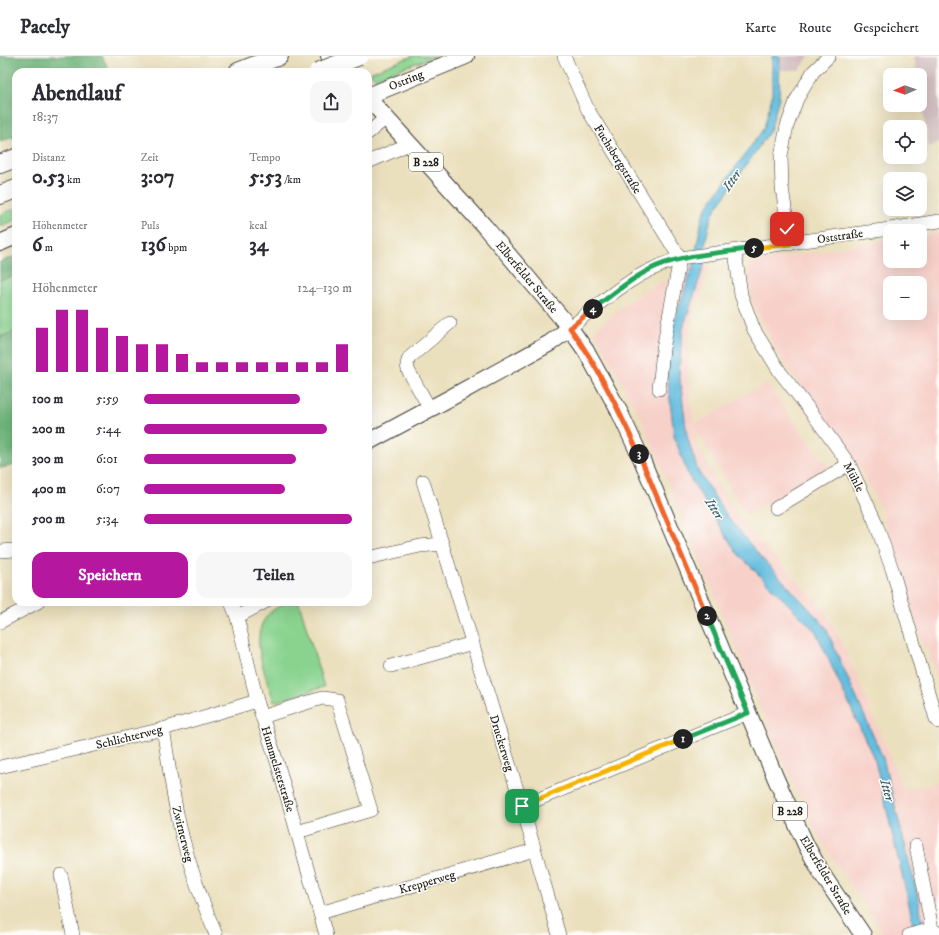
<!DOCTYPE html>
<html lang="de">
<head>
<meta charset="utf-8">
<style>
  body { margin:0; font-family:"IM FELL DW Pica",serif; background:#f7f7f7; color:#2b2b33; height:100vh; display:flex; flex-direction:column; font-size:15px; white-space:nowrap }
  * { box-sizing:border-box; margin:0 }
  p { font-size:13px; color:#7c7c81 }
  .icon { flex:none; width:22px; height:22px; fill:none; stroke:currentColor; stroke-width:2; stroke-linecap:round; stroke-linejoin:round }
  .map { position:relative; flex:1; overflow:hidden }
  .panel { position:absolute; left:12px; top:12px; width:360px; height:538px; display:flex; flex-direction:column; background:#fff; border-radius:12px; box-shadow:0 4px 16px #0002 }
  .panel>* { flex:none }
  .needle { width:26px; rotate:268deg }
  .fabs { position:absolute; left:883px; top:12px; display:grid; gap:8px }
  .fabs a { display:grid; place-items:center; width:44px; height:44px; border-radius:8px; background:#fff; box-shadow:0 4px 16px #0002; font-size:20px }
  .pin { position:absolute; display:grid; place-items:center; width:34px; height:34px; color:#fff; margin:-17px; border-radius:8px; box-shadow:0 2px 6px #0006 }
  .km { position:absolute; width:20px; height:20px; margin:-10px; border-radius:50%; background:#222; color:#fff; font-size:11px; line-height:20px; text-align:center }
  .round { display:grid; place-items:center; flex:none; width:42px; height:42px; border-radius:12px; background:#f7f7f7 }
  .overview { display:flex; align-items:center; justify-content:space-between; height:68px; padding:0 20px }
  h1 { font-size:22px; font-weight:800; line-height:30px }
  .stats { display:grid; grid-template-columns:repeat(3,1fr); gap:6px; height:68px; padding:4px 20px }
  .stats div { display:grid; align-content:center }
  .stats b { font-size:20px; font-weight:800 }
  .stats small { font-size:11px; font-weight:400 }
  .stats p { font-size:11px }
  .chart { height:112px; padding:8px 20px }
  .chart p { display:flex; justify-content:space-between }
  .chart svg { width:100%; height:72px; margin-top:4px; stroke:#b5179e; stroke-width:6 }
  .primary-button { display:flex; gap:8px; margin-top:auto; padding:8px 20px }
  .primary-button a { flex:1; height:46px; border-radius:12px; background:#b5179e; color:#fff; font-size:16px; font-weight:800; line-height:46px; text-align:center }
  .primary-button a+a { background:#f7f7f7; color:#2b2b33 }
  ul { padding:0 20px; list-style:none; font-size:13px }
  li { display:grid; grid-template-columns:64px 48px 1fr; align-items:center; height:30px }
  li i { height:10px; border-radius:5px; background:#b5179e }
  header { display:flex; align-items:center; gap:24px; box-sizing:border-box; height:56px; padding:0 20px; background:#fff; border-bottom:1px solid #e1e1e2 }
  header strong { font-size:19px }
  nav { display:flex; gap:22px; margin-inline-start:auto; font-size:14px }
  .map>svg:first-child { display:block }
  .built { fill:#f7d0c9; fill-rule:evenodd }
  .industrial { fill:#d2bec1 }
  .green { fill:#89d38f; stroke:#527856 }
  .forest { fill:#6eb57a; stroke:#45684b }
  .water { fill:#60bbde; stroke:#3e6c7d }
  .lines { fill:none; stroke-linecap:round; stroke-linejoin:round }
  .minor-casing { stroke:#3b3934; stroke-width:14 }
  .major-casing { stroke:#3b3934; stroke-width:18 }
  .highway-casing { stroke:#3b3934; stroke-width:20 }
  .minor { stroke:#fff; stroke-width:13 }
  .major { stroke:#fff; stroke-width:16 }
  .highway { stroke:#fff; stroke-width:18 }
  .highway-bridge-casing { stroke:#3b3934; stroke-width:20; stroke-linecap:butt }
  .highway-bridge { stroke:#fff; stroke-width:18 }
  .split-1-casing { stroke:#fff; stroke-width:8 }
  .split-2-casing { stroke:#fff; stroke-width:8 }
  .split-3-casing { stroke:#fff; stroke-width:8 }
  .split-4-casing { stroke:#fff; stroke-width:8 }
  .split-5-casing { stroke:#fff; stroke-width:8 }
  .split-6-casing { stroke:#fff; stroke-width:8 }
  .split-1 { stroke:#f5b400; stroke-width:5 }
  .split-2 { stroke:#22a559; stroke-width:5 }
  .split-3 { stroke:#f0652b; stroke-width:5 }
  .split-4 { stroke:#f0652b; stroke-width:5 }
  .split-5 { stroke:#22a559; stroke-width:5 }
  .split-6 { stroke:#f5b400; stroke-width:5 }
  .labels { text-anchor:middle; stroke-width:3; stroke-linejoin:round; paint-order:stroke }
  .shield { fill:#fdfcf7; stroke:#605f5e; stroke-width:1 }
  .shield-label { font-size:11px; font-weight:bold; fill:#1c1c1c }
  .street-label { font-size:12px; fill:#1c1c1c; stroke:#fdfcf7 }
  .water-label { font-size:13px; font-style:italic; fill:#375c6a; stroke:#fdfcf7 }
</style>
</head>
<body>
<header>
<strong>Pacely</strong>
<nav><a>Karte</a><a>Route</a><a>Gespeichert</a></nav>
</header>
<div class="map">
<svg width="939" height="879" viewBox="0 0 939 879">
  <rect width="100%" height="100%" fill="#fdfcf7"/>
  <filter id="ink" filterUnits="userSpaceOnUse"><feTurbulence type="fractalNoise" baseFrequency=".025" numOctaves="2"/><feDisplacementMap in="SourceGraphic" scale="8" xChannelSelector="R" yChannelSelector="G"/><feConvolveMatrix kernelMatrix="1 2 1 2 8 2 1 2 1" color-interpolation-filters="sRGB"/></filter>
  <filter id="wash" filterUnits="userSpaceOnUse"><feTurbulence type="fractalNoise" baseFrequency=".012" numOctaves="4" result="noise"/><feDisplacementMap in="SourceGraphic" scale="16" xChannelSelector="R" yChannelSelector="G"/><feGaussianBlur stdDeviation="0.9" result="paint"/><feColorMatrix in="noise" values="0 0 0 0 0 0 0 0 0 0 0 0 0 0 0 0 0 1.4 0 .05"/><feComposite in="paint" operator="in"/></filter>
  <g filter="url(#wash)">
    <rect width="100%" height="100%" fill="#ebe0be"/>
    <!-- built -->
    <g class="built">
      <path d="M 939,177 L 939,633 L 928,592 L 924,594 L 882,455 L 861,414 L 822,358 L 778,299 L 752,246 L 749,215 L 749,210 L 753,206 L 890,184 L 890,205 L 920,205 L 920,180 ZM 890,227 L 920,227 L 920,257 L 890,257 Z"/>
      <polygon points="710,209 689,272 689,329 694,369 766,327 828,411 746,459 695,372 696,386 718,429 743,468 825,554 846,595 903,733 930,729 939,725 939,879 885,879 818,780 781,701 642,364 594,275 632,243 690,211"/>
    </g>
    <!-- industrial -->
    <g class="industrial">
      <polygon points="780,0 809,0 800,14 780,14"/>
      <polygon points="914,0 939,0 939,86 929,91 920,38 920,19 917,19"/>
    </g>
    <!-- green -->
    <g class="green">
      <polygon points="413,0 436,0 375,22 369,17"/>
      <polygon points="16,152 16,164 0,170 0,159"/>
      <polygon points="16,219 16,275 0,281 0,224"/>
      <path d="M 287,546 L 299,546 L 324,631 L 274,646 C 267,622 248,582 267,560 C 271,554 280,550 287,546 Z"/>
    </g>
    <!-- forest -->
    <g class="forest">
      <polygon points="0,0 102,0 110,16 16,16 16,80 0,86"/>
      <polygon points="16,200 16,219 0,224 0,206"/>
      <polygon points="16,275 16,409 0,412 0,281"/>
    </g>
    <!-- water -->
    <polygon class="water" points="772,0 780,0 779,42 770,75 715,154 710,165 705,189 704,210 683,272 679,314 687,380 698,415 727,460 760,500 825,570 883,702 918,841 925,879 915,879 908,844 875,705 816,576 737,497 688,419 674,380 667,316 671,273 693,211 702,162 706,152 764,72 772,40"/>
  </g>
  <g filter="url(#ink)">
    <g class="lines">
      <defs>
        <g id="minor">
          <polyline points="564,0 588,54 680,202 663,293 659,333"/>
          <polyline points="368,77 386,62"/>
          <polyline points="368,106 409,88"/>
          <polyline points="790,188 782,131 781,100 787,70 797,43 813,16 829,0"/>
          <polyline points="735,195 741,239 754,274 780,316 812,357 849,408 875,465 892,513 936,663 939,666"/>
          <path d="M 570,272 C 593,252 629,222 657,211 C 664,207 672,205 680,202 L 890,173 L 939,165"/>
          <polyline points="430,353 408,314 407,308 409,302 450,267"/>
          <polyline points="423,425 522,750 559,879"/>
          <polyline points="776,452 849,408"/>
          <polyline points="0,495 16,494"/>
          <polyline points="368,502 420,490 442,488"/>
          <polyline points="231,546 237,561 257,645 278,709 326,879"/>
          <polyline points="237,561 265,546"/>
          <polyline points="0,566 38,546"/>
          <polyline points="391,610 473,587"/>
          <polyline points="262,661 322,642 337,644 371,754 297,776"/>
          <path d="M 163,673 C 168,701 171,729 177,757 C 185,799 200,840 216,879"/>
          <polyline points="0,711 163,673 257,645"/>
          <polyline points="522,750 748,657"/>
          <polyline points="916,790 932,873 939,878"/>
          <polyline points="61,819 73,879"/>
          <polyline points="320,857 534,794"/>
          <polyline points="909,879 932,873"/>
        </g>
        <g id="major">
          <polyline points="329,0 344,16"/>
          <polyline points="368,40 466,0"/>
          <polyline points="368,42 485,171 570,272 586,295 619,355 642,404 776,723 806,789 822,818 863,879"/>
          <polyline points="0,187 16,180"/>
          <polyline points="368,386 450,342 550,287 570,272"/>
        </g>
        <g id="highway">
          <polyline points="238,16 279,0"/>
          <polyline points="0,108 16,102"/>
          <polyline points="0,139 16,133"/>
        </g>
      </defs>
      <!-- minor casing -->
      <use href="#minor" class="minor-casing"/>
      <!-- major casing -->
      <use href="#major" class="major-casing"/>
      <!-- highway casing -->
      <use href="#highway" class="highway-casing"/>
      <!-- minor -->
      <use href="#minor" class="minor"/>
      <!-- major -->
      <use href="#major" class="major"/>
      <!-- highway -->
      <use href="#highway" class="highway"/>
      <defs>
        <polyline id="highway-bridge" points="318,16 359,0"/>
      </defs>
      <!-- highway-bridge casing -->
      <use href="#highway-bridge" class="highway-bridge-casing"/>
      <!-- highway-bridge -->
      <use href="#highway-bridge" class="highway-bridge"/>
    </g>
  </g>
  <g class="lines" filter="url(#ink)">
    <defs>
      <polyline id="split-1" points="522,750 683,683"/>
      <polyline id="split-2" points="683,683 748,657 707,560"/>
      <polyline id="split-3" points="639,398 707,560"/>
      <path id="split-4" d="M 593,253 L 570,272 C 598,310 619,355 639,398"/>
      <path id="split-5" d="M 593,253 C 613,238 634,220 657,210 C 688,198 721,197 754,192"/>
      <polyline id="split-6" points="754,192 790,188 787,173"/>
    </defs>
    <!-- split-1 casing -->
    <use href="#split-1" class="split-1-casing"/>
    <!-- split-2 casing -->
    <use href="#split-2" class="split-2-casing"/>
    <!-- split-3 casing -->
    <use href="#split-3" class="split-3-casing"/>
    <!-- split-4 casing -->
    <use href="#split-4" class="split-4-casing"/>
    <!-- split-5 casing -->
    <use href="#split-5" class="split-5-casing"/>
    <!-- split-6 casing -->
    <use href="#split-6" class="split-6-casing"/>
    <!-- split-1 -->
    <use href="#split-1" class="split-1"/>
    <!-- split-2 -->
    <use href="#split-2" class="split-2"/>
    <!-- split-3 -->
    <use href="#split-3" class="split-3"/>
    <!-- split-4 -->
    <use href="#split-4" class="split-4"/>
    <!-- split-5 -->
    <use href="#split-5" class="split-5"/>
    <!-- split-6 -->
    <use href="#split-6" class="split-6"/>
  </g>
  <g class="labels">
    <!-- shield labels -->
    <g class="shield">
      <rect x="409" y="97" width="34" height="18" rx="3"/>
      <rect x="773" y="746" width="34" height="18" rx="3"/>
    </g>
    <g class="shield-label">
      <text x="426" y="110">B 228</text>
      <text x="790" y="759">B 228</text>
    </g>
    <!-- street labels -->
    <g class="street-label">
      <text transform="translate(406 24) rotate(-22)" y="4">Ostring</text>
      <text transform="translate(618 103) rotate(58)" y="4">Fuchsbergstraße</text>
      <text transform="translate(840 180) rotate(-8)" y="4">Oststraße</text>
      <text transform="translate(527 221) rotate(50)" y="4">Elberfelder Straße</text>
      <text transform="translate(854 421) rotate(63)" y="4">Mühle</text>
      <text transform="translate(129 681) rotate(-14)" y="4">Schlichterweg</text>
      <text transform="translate(502 687) rotate(73)" y="4">Druckerweg</text>
      <text transform="translate(278 713) rotate(73)" y="4">Hummelsterstraße</text>
      <text transform="translate(183 778) rotate(76)" y="4">Zwirnerweg</text>
      <text transform="translate(826 819) rotate(59)" y="4">Elberfelder Straße</text>
      <text transform="translate(427 826) rotate(-16)" y="4">Krepperweg</text>
    </g>
    <!-- water labels -->
    <g class="water-label">
      <text transform="translate(731 124) rotate(-55)" y="5">Itter</text>
      <text transform="translate(715 452) rotate(57)" y="5">Itter</text>
      <text transform="translate(888 734) rotate(74)" y="5">Itter</text>
    </g>
  </g>
</svg>
<div class="fabs">
<a><svg class="needle" viewBox="-14 -14 28 28"><path d="M0-13l5 13h-10z" fill="#e53935"/><path d="M0 13l5-13h-10z" fill="#7c7c81"/></svg></a>
<a><svg class="icon" aria-label="locate" viewBox="0 0 24 24"><circle cx="12" cy="12" r="6"/><path d="M12 2v4M12 18v4M2 12h4M18 12h4"/></svg></a>
<a><svg class="icon" aria-label="layers" viewBox="0 0 24 24"><path d="M12 4l9 5-9 5-9-5zM3 14l9 5 9-5"/></svg></a>
<a>+</a>
<a>−</a>
</div>
<div class="pin" style="left:522px;top:750px;background:#1e9e55"><svg class="icon" aria-label="arrive" viewBox="0 0 24 24"><path d="M6 21V4h12l-3 4 3 4H6"/></svg></div>
<div class="pin" style="left:787px;top:173px;background:#d93025"><svg class="icon" aria-label="check" viewBox="0 0 24 24"><path d="M5 12l5 5 9-10"/></svg></div>
<b class="km" style="left:683px;top:683px">1</b>
<b class="km" style="left:707px;top:560px">2</b>
<b class="km" style="left:639px;top:398px">3</b>
<b class="km" style="left:593px;top:253px">4</b>
<b class="km" style="left:754px;top:192px">5</b>
<section class="panel">
<div class="overview"><div><h1>Abendlauf</h1><p>18:37</p></div><a class="round"><svg class="icon" aria-label="share" viewBox="0 0 24 24"><path d="M12 15V3M7 8l5-5 5 5M5 13v7h14v-7"/></svg></a></div>
<div class="stats">
<div><p>Distanz</p><b>0.53<small> km</small></b></div>
<div><p>Zeit</p><b>3:07</b></div>
<div><p>Tempo</p><b>5:53<small> /km</small></b></div>
</div>
<div class="stats">
<div><p>Höhenmeter</p><b>6<small> m</small></b></div>
<div><p>Puls</p><b>136<small> bpm</small></b></div>
<div><p>kcal</p><b>34</b></div>
</div>
<div class="chart"><p><span>Höhenmeter</span>124–130 m</p>
<svg viewBox="0 0 160 44" preserveAspectRatio="none"><path d="M5 44V17M15 44V6M25 44V6M35 44V17M45 44V22M55 44V27M65 44V27M75 44V33M85 44V38M95 44V38M105 44V38M115 44V38M125 44V38M135 44V38M145 44V38M155 44V27"/></svg>
</div>
<ul>
<li><b>100 m</b>5:59<i style="width:75%"></i></li>
<li><b>200 m</b>5:44<i style="width:88%"></i></li>
<li><b>300 m</b>6:01<i style="width:73%"></i></li>
<li><b>400 m</b>6:07<i style="width:68%"></i></li>
<li><b>500 m</b>5:34<i style="width:100%"></i></li>
</ul>
<div class="primary-button"><a>Speichern</a><a>Teilen</a></div>
</section>
</div>
</body>
</html>
